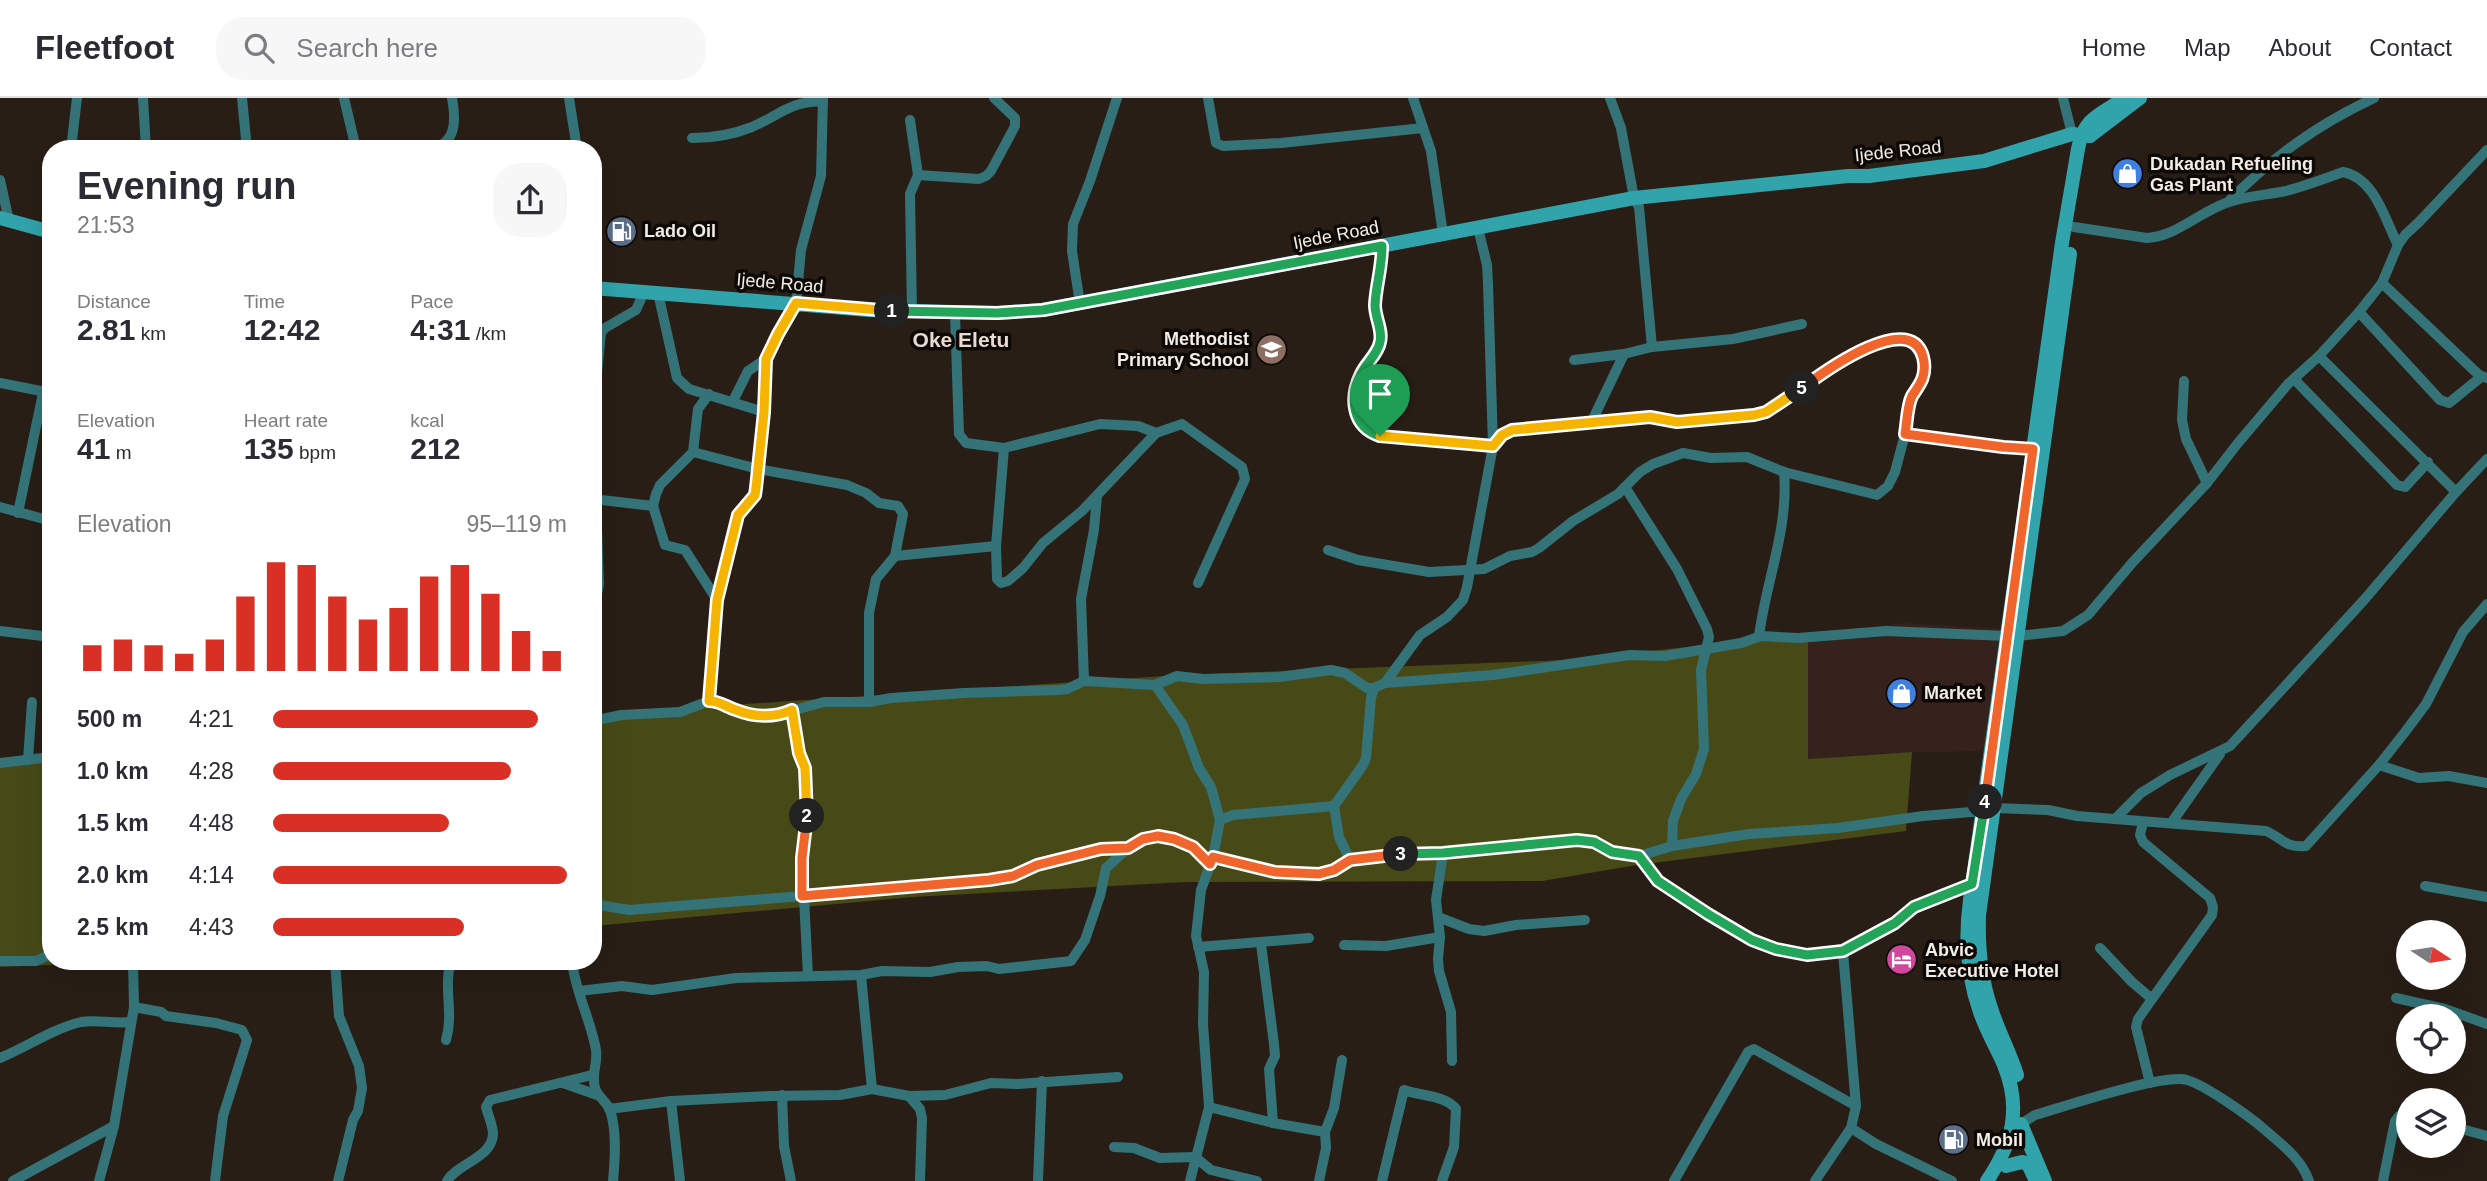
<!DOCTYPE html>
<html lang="en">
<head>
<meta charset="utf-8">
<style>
  body { margin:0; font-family:Helvetica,sans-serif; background:#f7f7f7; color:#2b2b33; height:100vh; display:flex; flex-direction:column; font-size:26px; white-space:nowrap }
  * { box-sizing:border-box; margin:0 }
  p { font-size:23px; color:#7c7c81 }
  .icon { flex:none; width:38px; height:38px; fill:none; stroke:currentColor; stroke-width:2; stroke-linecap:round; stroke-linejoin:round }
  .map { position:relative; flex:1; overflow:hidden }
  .sheet { position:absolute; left:42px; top:42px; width:560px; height:830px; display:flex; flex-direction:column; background:#fff; border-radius:28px; box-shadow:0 7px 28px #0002 }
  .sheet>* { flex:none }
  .needle { width:46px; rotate:102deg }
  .fabs { position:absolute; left:2396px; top:822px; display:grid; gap:14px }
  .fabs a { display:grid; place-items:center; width:70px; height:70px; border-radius:50%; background:#fff; box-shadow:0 7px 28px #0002; font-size:35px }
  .pin { position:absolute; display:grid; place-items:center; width:60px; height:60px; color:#fff; margin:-72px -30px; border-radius:50% 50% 50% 0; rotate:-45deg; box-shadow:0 0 7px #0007 }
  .pin .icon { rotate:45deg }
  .km { position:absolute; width:35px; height:35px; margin:-18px; border-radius:50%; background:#222; color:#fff; font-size:19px; line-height:35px; text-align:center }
  .round { display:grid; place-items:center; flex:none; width:74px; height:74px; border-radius:28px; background:#f7f7f7 }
  .head { display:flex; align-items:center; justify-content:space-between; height:119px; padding:0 35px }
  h1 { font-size:38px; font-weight:700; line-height:52px }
  .metrics { display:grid; grid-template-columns:repeat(3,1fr); gap:10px; height:119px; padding:7px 35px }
  .metrics div { display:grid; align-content:center }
  .metrics b { font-size:30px; font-weight:700 }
  .metrics small { font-size:19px; font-weight:400 }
  .metrics p { font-size:19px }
  .chart { height:196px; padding:14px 35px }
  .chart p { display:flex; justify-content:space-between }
  .chart svg { width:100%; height:126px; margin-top:7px; stroke:#d93025; stroke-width:6 }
  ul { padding:0 35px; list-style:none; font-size:23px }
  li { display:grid; grid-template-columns:112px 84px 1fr; align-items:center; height:52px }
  li i { height:18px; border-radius:9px; background:#d93025 }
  header { display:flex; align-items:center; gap:42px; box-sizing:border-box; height:98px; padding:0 35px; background:#fff; border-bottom:2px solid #e1e1e2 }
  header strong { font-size:33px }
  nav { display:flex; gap:38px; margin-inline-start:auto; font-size:24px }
  .search { width:490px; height:63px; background:#f7f7f7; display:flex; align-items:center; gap:18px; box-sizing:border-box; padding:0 24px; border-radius:28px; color:#7c7c81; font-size:26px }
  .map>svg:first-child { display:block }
  .commercial { fill:#35221d }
  .green { fill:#474a17 }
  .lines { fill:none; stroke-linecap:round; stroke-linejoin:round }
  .street { stroke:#347478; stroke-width:10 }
  .secondary { stroke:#31a4ab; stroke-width:14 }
  .split-1-casing { stroke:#fff; stroke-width:14 }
  .split-2-casing { stroke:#fff; stroke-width:14 }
  .split-3-casing { stroke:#fff; stroke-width:14 }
  .split-4-casing { stroke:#fff; stroke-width:14 }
  .split-5-casing { stroke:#fff; stroke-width:14 }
  .split-6-casing { stroke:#fff; stroke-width:14 }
  .split-1 { stroke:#22a559; stroke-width:9 }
  .split-2 { stroke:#f5b400; stroke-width:9 }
  .split-3 { stroke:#f0652b; stroke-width:9 }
  .split-4 { stroke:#22a559; stroke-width:9 }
  .split-5 { stroke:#f0652b; stroke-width:9 }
  .split-6 { stroke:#f5b400; stroke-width:9 }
  .labels { text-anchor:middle; stroke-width:7; stroke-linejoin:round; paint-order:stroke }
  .street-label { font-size:18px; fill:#f4ece6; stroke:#0d0906 }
  .poi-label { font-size:18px; font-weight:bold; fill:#f4ece6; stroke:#0d0906; text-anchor:start }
  .quarter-label { font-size:21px; font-weight:bold; fill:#e9dacf; stroke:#0d0906 }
</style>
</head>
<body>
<header>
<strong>Fleetfoot</strong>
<div class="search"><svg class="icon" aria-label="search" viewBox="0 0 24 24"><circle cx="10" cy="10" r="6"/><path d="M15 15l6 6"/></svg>Search here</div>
<nav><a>Home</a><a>Map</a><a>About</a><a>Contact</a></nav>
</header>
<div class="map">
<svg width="2487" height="1083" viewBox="0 0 2487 1083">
  <rect width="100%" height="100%" fill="#281e16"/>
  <!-- commercial -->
  <polygon class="commercial" points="1904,525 2004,531 1985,653 1878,655 1808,661 1808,536"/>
  <!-- green -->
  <g class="green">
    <polygon points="1808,536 1808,661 1912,654 1906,733 1637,767 1542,783 1186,784 913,799 593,828 593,620 671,611 1179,577 1566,562"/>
    <polygon points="51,659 51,863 137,863 0,869 0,662"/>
  </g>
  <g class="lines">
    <!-- street -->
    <g class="street">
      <polyline points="143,0 146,51"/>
      <polyline points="242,0 247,51"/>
      <polyline points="344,0 356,51"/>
      <polyline points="569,0 577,51"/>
      <polyline points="1208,0 1216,45 1223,48 1281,45 1423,30"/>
      <polyline points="1413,0 1431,53 1443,136"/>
      <polyline points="1610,0 1621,30 1634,100 1639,109 1652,249"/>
      <polyline points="2063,0 2072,36"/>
      <polyline points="910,22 918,77 910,96 912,214"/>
      <path d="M 692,40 C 713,40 732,37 752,29 C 782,16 788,4 823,3"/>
      <polyline points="71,51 77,0"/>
      <path d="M 430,51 C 457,46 456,22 452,0"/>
      <polyline points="918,77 979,81 986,78 991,73 1015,28 1015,20 994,0"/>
      <polyline points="0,82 9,123"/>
      <path d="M 2228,104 C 2274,58 2315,28 2374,0"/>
      <path d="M 2074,129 L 2147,140 C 2177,138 2198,115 2226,105 C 2245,98 2266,97 2286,93 C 2305,88 2324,81 2343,74 C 2375,80 2385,122 2398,147"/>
      <polyline points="593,162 597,190"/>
      <polyline points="2382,185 2479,277 2487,280"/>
      <polyline points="658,195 677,280 689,291 764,314"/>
      <polyline points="1080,206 1072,153 1073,126 1090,83 1117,0"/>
      <polyline points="2359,214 2440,302 2449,305 2481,279"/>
      <polyline points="955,215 959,336 966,345 1004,350 1100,326 1138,328 1156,335"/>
      <polyline points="2319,258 2456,394"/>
      <polyline points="1574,262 1624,256 1652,249 1733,241 1802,226"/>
      <polyline points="2295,282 2397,387 2405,389 2428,364"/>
      <polyline points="2184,283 2182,322 2186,341 2207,385"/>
      <polyline points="0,285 51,295"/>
      <polyline points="709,296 698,311 693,354 660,387 656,396 653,408 665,447 685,452 717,502"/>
      <polyline points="733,303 748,273 766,261"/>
      <polyline points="593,315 601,235 605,230 636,212 644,194"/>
      <polyline points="593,319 599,486 593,517"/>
      <polyline points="1592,323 1624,256"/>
      <polyline points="1905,336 2003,349 2033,351"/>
      <polyline points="1004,350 996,448 997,481 1001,485 1008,483 1023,470 1043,445 1082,413 1156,335 1182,326 1242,369 1245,381 1198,485"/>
      <polyline points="693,354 758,371 847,387 866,395 879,405 898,408 903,416 895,458 876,481 869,515 869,604"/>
      <polyline points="1625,389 1677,471 1707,531 1709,539 1701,572 1704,651 1696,676 1681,701 1673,723 1672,748"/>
      <polyline points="593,401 653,408"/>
      <polyline points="0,409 51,423"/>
      <polyline points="18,415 43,295"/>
      <path d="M 1328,452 L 1358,462 L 1429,474 L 1484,471 L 1510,458 L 1532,454 L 1539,450 L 1573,423 L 1618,396 L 1640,374 L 1653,366 L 1683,355 L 1711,360 L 1747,359 L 1784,374 L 1877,397 L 1888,388 L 1895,374 L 1905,336 L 1910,304 L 1922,286 L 1924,263 L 1914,247 L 1908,243 L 1888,242 L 1865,250 L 1826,273 L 1766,314 L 1677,324 L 1650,319 L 1592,323 L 1512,332 L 1502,337 L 1493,348 L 1380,338 C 1352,329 1349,300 1361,276 C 1366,265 1378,256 1380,244 C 1383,232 1375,220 1375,207 C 1376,187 1382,170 1382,148"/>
      <polyline points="895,458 996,448"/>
      <polyline points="0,533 51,539"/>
      <path d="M 1759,538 C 1766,483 1789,430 1784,374"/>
      <polyline points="2018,538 2063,533 2088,517 2132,465 2207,385 2238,345 2288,286 2319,258 2359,214 2382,185 2398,147 2405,137 2419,124 2487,52"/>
      <polyline points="1084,583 1081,501 1094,432 1097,398"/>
      <polyline points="1385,585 1493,577 1630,557 1665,558 1741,545 1761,538 1798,540 1886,533 2007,538"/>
      <polyline points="1155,587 1183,627 1199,670 1211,689 1220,722 1213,759 1201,792 1196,838 1204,874 1203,926 1209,1009 1190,1083"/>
      <polyline points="709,603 717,502 738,417 755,397 756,390 764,314 766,261 777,236 796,205 801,152 821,78 823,0"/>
      <polyline points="792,612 799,655 806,677 805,693 807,714 802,760 808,878"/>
      <polyline points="593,623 621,617 680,614 709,603 717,603 742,614 769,619 824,604 869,604 891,600 964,595 1059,592 1067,591 1084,583 1155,587 1177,578 1203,581 1279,579 1331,572 1345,575 1367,590 1374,590 1385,585 1420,537 1447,519 1463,502 1467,489 1493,348 1488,185 1487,167 1478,130"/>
      <polyline points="28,662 32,604"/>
      <polyline points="0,665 51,659"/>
      <polyline points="2379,667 2419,680 2449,678 2487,685"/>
      <path d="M 1995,710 L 2048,712 L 2077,718 L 2266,733 C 2283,740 2284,750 2306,748 L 2379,667 L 2405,634 L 2426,606 L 2463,534 L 2487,506"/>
      <polyline points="2115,721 2141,695 2170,677 2230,648 2364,502 2456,394 2487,361"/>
      <polyline points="1220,722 1233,717 1334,708"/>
      <polyline points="2143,724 2140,737 2143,744 2210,800 2213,809 2212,817 2152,901"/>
      <polyline points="2172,724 2220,656"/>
      <polyline points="1443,755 1436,802 1440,839 1438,861 1439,873 1451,914 1452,963"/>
      <polyline points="1639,758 1658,783 1708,816 1752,842 1776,851 1807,857 1843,854 1895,825 1914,809 1972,786"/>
      <polyline points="1213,759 1275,774 1319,776 1334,772 1350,762 1395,756 1443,755 1577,742 1594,744 1612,754 1639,758 1672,748 1749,736 1838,730 1923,718 1983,713"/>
      <polyline points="1350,762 1339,739 1334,708 1363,667 1366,660 1371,600 1374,590"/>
      <polyline points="2425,788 2487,799"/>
      <polyline points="593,806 629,812 989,783 1013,778 1037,767 1101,751 1128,750 1143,741 1158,738 1174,741 1193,749 1210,766"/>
      <polyline points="1438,819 1469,831 1484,833 1516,827 1585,822"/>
      <polyline points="1261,846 1274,946 1275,958 1269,971 1273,1025"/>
      <polyline points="1344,847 1386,848 1440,839"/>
      <polyline points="1198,849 1309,840"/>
      <polyline points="2100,850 2132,884 2152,901 2138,921 2136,929 2150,985"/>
      <polyline points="1843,854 1856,1008"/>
      <polyline points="0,863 36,863 51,856"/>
      <polyline points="335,863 339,918 359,968 362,990 358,1013 353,1022 338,1083"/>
      <path d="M 572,863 C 575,894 591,922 596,952 C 598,966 591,975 595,990 C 598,999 606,1003 610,1012 C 617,1033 615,1061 613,1083"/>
      <polyline points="861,877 872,991"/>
      <polyline points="579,893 622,888 652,892 736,880 861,877 882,873 930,874 958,869 987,868 999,871 1071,863 1085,842 1100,798 1106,770 1128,750"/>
      <polyline points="2396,900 2445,911 2487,926"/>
      <polyline points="134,909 161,914 166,918 216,925 242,932 247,942 223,1018 215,1083"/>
      <path d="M 446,942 C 454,916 443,888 451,863"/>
      <path d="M 0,960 C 27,949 52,931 81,924 C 95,921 114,926 130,924"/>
      <polyline points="563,985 597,997"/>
      <polyline points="782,997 784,1048 791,1083"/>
      <polyline points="909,998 920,1011 922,1020 920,1083"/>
      <polyline points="671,1003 680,1083"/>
      <polyline points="1209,1009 1273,1025 1325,1034"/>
      <polyline points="609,1011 671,1003 771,998 840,997 872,991 909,998 945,997 991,985 1018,986 1118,979"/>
      <path d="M 2021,1026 L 2035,1017 C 2063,1009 2164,975 2187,982 C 2205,987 2249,1018 2264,1031 C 2282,1047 2301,1060 2309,1083"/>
      <polyline points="2454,1029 2487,1038"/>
      <polyline points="1114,1049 1134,1050 1160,1060 1195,1059 1211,1072 1257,1083"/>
      <polyline points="13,1083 114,1028"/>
      <polyline points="99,1083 114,1028 134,909 133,863"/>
      <path d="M 447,1083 C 458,1065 492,1060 493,1036 C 493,1028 488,1017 486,1009 L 490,1002 L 592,977"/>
      <polyline points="1038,1083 1042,983"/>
      <polyline points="1319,1083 1326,1050 1325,1034 1334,1010 1342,962"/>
      <path d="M 1382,1083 L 1404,992 C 1419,998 1446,997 1456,1011 L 1454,1049 L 1442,1083"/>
      <polyline points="1674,1083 1748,954 1754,951 1856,1008 1851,1030 1876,1046 1952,1083"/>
      <polyline points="1815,1083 1851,1030"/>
      <polyline points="2383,1083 2395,1023 2399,1018 2408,1018"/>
    </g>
    <!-- secondary -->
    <g class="secondary">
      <polyline points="2090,38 2140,0"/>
      <polyline points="0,120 51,134"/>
      <polyline points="593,190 869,212 997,215 1043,212 1634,100 1848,78 1869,78 1984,63 2072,36 2090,38"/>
      <path d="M 2017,977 C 2010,954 1998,933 1991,910 C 1981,881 1978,848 1979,817 L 2070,156"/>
      <polyline points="2021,1026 2045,1083"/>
      <polyline points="2006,1068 2022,1064 2028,1066 2036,1083"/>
      <path d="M 1987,1083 C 2012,1046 2022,1011 2004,967 C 1996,949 1986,932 1980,914 C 1967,878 1965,839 1970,802 L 2062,145 L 2078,51 C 2084,19 2100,17 2125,0"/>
    </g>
  </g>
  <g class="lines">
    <defs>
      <path id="split-1" d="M 892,213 L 997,215 L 1043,212 L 1382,148 C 1382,170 1376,187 1375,207 C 1375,220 1383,232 1380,244 C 1378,256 1366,265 1361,276 C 1349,300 1352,329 1380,338"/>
      <path id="split-2" d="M 807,718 L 805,670 L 799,655 L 792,612 C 774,620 754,619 736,612 C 726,609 720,603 709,603 L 717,502 L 738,417 L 755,397 L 756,390 L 764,314 L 766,261 L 778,236 L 796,205 L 892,213"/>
      <polyline id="split-3" points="807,718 802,760 802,798 989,782 1013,778 1037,767 1101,751 1128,750 1143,741 1158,738 1174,741 1193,749 1210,766 1213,759 1275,774 1319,776 1334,772 1350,762 1401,756"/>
      <polyline id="split-4" points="1401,756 1443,755 1577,742 1594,744 1612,754 1639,758 1658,783 1708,816 1752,842 1776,851 1807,857 1843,853 1895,825 1914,809 1972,786 1985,704"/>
      <path id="split-5" d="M 1802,290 C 1822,275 1916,206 1924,264 C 1926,280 1919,287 1912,298 C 1907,308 1907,325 1905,336 L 2003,349 L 2033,351 L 1985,704"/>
      <polyline id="split-6" points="1380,338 1493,348 1502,337 1512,332 1650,319 1677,324 1754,317 1766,314 1802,290"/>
    </defs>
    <!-- split-1 casing -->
    <use href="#split-1" class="split-1-casing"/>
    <!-- split-2 casing -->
    <use href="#split-2" class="split-2-casing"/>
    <!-- split-3 casing -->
    <use href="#split-3" class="split-3-casing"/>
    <!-- split-4 casing -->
    <use href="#split-4" class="split-4-casing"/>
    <!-- split-5 casing -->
    <use href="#split-5" class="split-5-casing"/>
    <!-- split-6 casing -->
    <use href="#split-6" class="split-6-casing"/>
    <!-- split-1 -->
    <use href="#split-1" class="split-1"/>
    <!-- split-2 -->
    <use href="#split-2" class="split-2"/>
    <!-- split-3 -->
    <use href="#split-3" class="split-3"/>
    <!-- split-4 -->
    <use href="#split-4" class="split-4"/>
    <!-- split-5 -->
    <use href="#split-5" class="split-5"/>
    <!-- split-6 -->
    <use href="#split-6" class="split-6"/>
  </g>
  <!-- icons -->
  <defs>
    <symbol id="shop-disc" viewBox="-11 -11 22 22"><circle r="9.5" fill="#3f7fe0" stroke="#0d0906"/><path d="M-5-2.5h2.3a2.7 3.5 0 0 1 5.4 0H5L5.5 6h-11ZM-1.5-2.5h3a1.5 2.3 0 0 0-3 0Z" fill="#fff"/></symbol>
    <symbol id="fuel-disc" viewBox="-11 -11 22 22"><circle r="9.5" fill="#5c6f8a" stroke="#0d0906"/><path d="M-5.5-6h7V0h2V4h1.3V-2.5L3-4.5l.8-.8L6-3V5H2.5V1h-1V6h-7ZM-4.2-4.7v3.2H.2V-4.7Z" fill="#fff"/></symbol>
    <symbol id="school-disc" viewBox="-11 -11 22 22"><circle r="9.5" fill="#8d6e63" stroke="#0d0906"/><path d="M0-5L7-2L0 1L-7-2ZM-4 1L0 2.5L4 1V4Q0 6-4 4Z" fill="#fff"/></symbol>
    <symbol id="hotel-disc" viewBox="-11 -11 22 22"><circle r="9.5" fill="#d1479c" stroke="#0d0906"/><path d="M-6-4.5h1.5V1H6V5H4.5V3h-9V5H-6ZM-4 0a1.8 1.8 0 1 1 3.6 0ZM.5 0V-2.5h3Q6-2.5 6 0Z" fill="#fff"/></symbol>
  </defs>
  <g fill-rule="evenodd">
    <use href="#shop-disc" x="2110" y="58" width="35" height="35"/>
    <use href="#fuel-disc" x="604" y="116" width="35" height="35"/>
    <use href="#school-disc" x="1254" y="234" width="35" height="35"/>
    <use href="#shop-disc" x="1884" y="578" width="35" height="35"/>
    <use href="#hotel-disc" x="1884" y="844" width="35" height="35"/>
    <use href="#fuel-disc" x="1936" y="1024" width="35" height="35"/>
  </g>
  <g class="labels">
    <!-- street labels -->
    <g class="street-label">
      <text transform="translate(1898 53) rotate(-6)" y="6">Ijede Road</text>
      <text transform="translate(1336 137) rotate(-11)" y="6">Ijede Road</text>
      <text transform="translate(780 185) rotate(5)" y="6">Ijede Road</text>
    </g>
    <!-- poi labels -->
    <g class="poi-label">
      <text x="2150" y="72">Dukadan Refueling<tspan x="2150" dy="21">Gas Plant</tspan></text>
      <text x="644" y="139">Lado Oil</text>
      <text x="1249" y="247" text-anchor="end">Methodist<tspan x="1249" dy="21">Primary School</tspan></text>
      <text x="1924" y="601">Market</text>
      <text x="1925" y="858">Abvic<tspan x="1925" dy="21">Executive Hotel</tspan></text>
      <text x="1976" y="1048">Mobil</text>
    </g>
    <!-- quarter labels -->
    <g class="quarter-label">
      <text x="961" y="249">Oke Eletu</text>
    </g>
  </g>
</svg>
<div class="fabs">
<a><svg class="needle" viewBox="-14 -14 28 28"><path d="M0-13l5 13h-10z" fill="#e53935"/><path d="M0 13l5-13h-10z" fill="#7c7c81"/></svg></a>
<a><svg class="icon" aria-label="locate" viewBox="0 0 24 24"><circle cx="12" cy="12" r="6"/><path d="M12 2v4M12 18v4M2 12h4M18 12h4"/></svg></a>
<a><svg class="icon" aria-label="layers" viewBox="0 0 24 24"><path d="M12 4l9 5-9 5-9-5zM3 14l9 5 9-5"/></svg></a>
</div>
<div class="pin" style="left:1380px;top:338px;background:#1e9e55"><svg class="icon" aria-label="arrive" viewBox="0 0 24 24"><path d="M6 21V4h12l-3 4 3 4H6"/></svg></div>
<b class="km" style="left:892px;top:213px">1</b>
<b class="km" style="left:807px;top:718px">2</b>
<b class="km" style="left:1401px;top:756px">3</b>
<b class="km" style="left:1985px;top:704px">4</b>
<b class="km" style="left:1802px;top:290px">5</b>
<section class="sheet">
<div class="head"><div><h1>Evening run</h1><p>21:53</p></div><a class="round"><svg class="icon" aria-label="share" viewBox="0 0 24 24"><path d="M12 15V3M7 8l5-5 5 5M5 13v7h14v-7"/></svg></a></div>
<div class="metrics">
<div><p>Distance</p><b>2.81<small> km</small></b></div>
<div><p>Time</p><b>12:42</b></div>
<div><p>Pace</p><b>4:31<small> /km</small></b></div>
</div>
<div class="metrics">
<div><p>Elevation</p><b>41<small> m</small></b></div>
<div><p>Heart rate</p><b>135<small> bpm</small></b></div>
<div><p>kcal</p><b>212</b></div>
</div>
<div class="chart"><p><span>Elevation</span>95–119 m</p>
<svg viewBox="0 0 160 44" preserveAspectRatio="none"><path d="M5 44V35M15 44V33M25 44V35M35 44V38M45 44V33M55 44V18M65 44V6M75 44V7M85 44V18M95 44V26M105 44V22M115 44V11M125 44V7M135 44V17M145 44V30M155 44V37"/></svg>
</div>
<ul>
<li><b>500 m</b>4:21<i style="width:90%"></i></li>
<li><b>1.0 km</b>4:28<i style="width:81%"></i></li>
<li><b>1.5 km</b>4:48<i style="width:60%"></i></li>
<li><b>2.0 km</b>4:14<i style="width:100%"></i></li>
<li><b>2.5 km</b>4:43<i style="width:65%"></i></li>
</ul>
</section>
</div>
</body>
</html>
